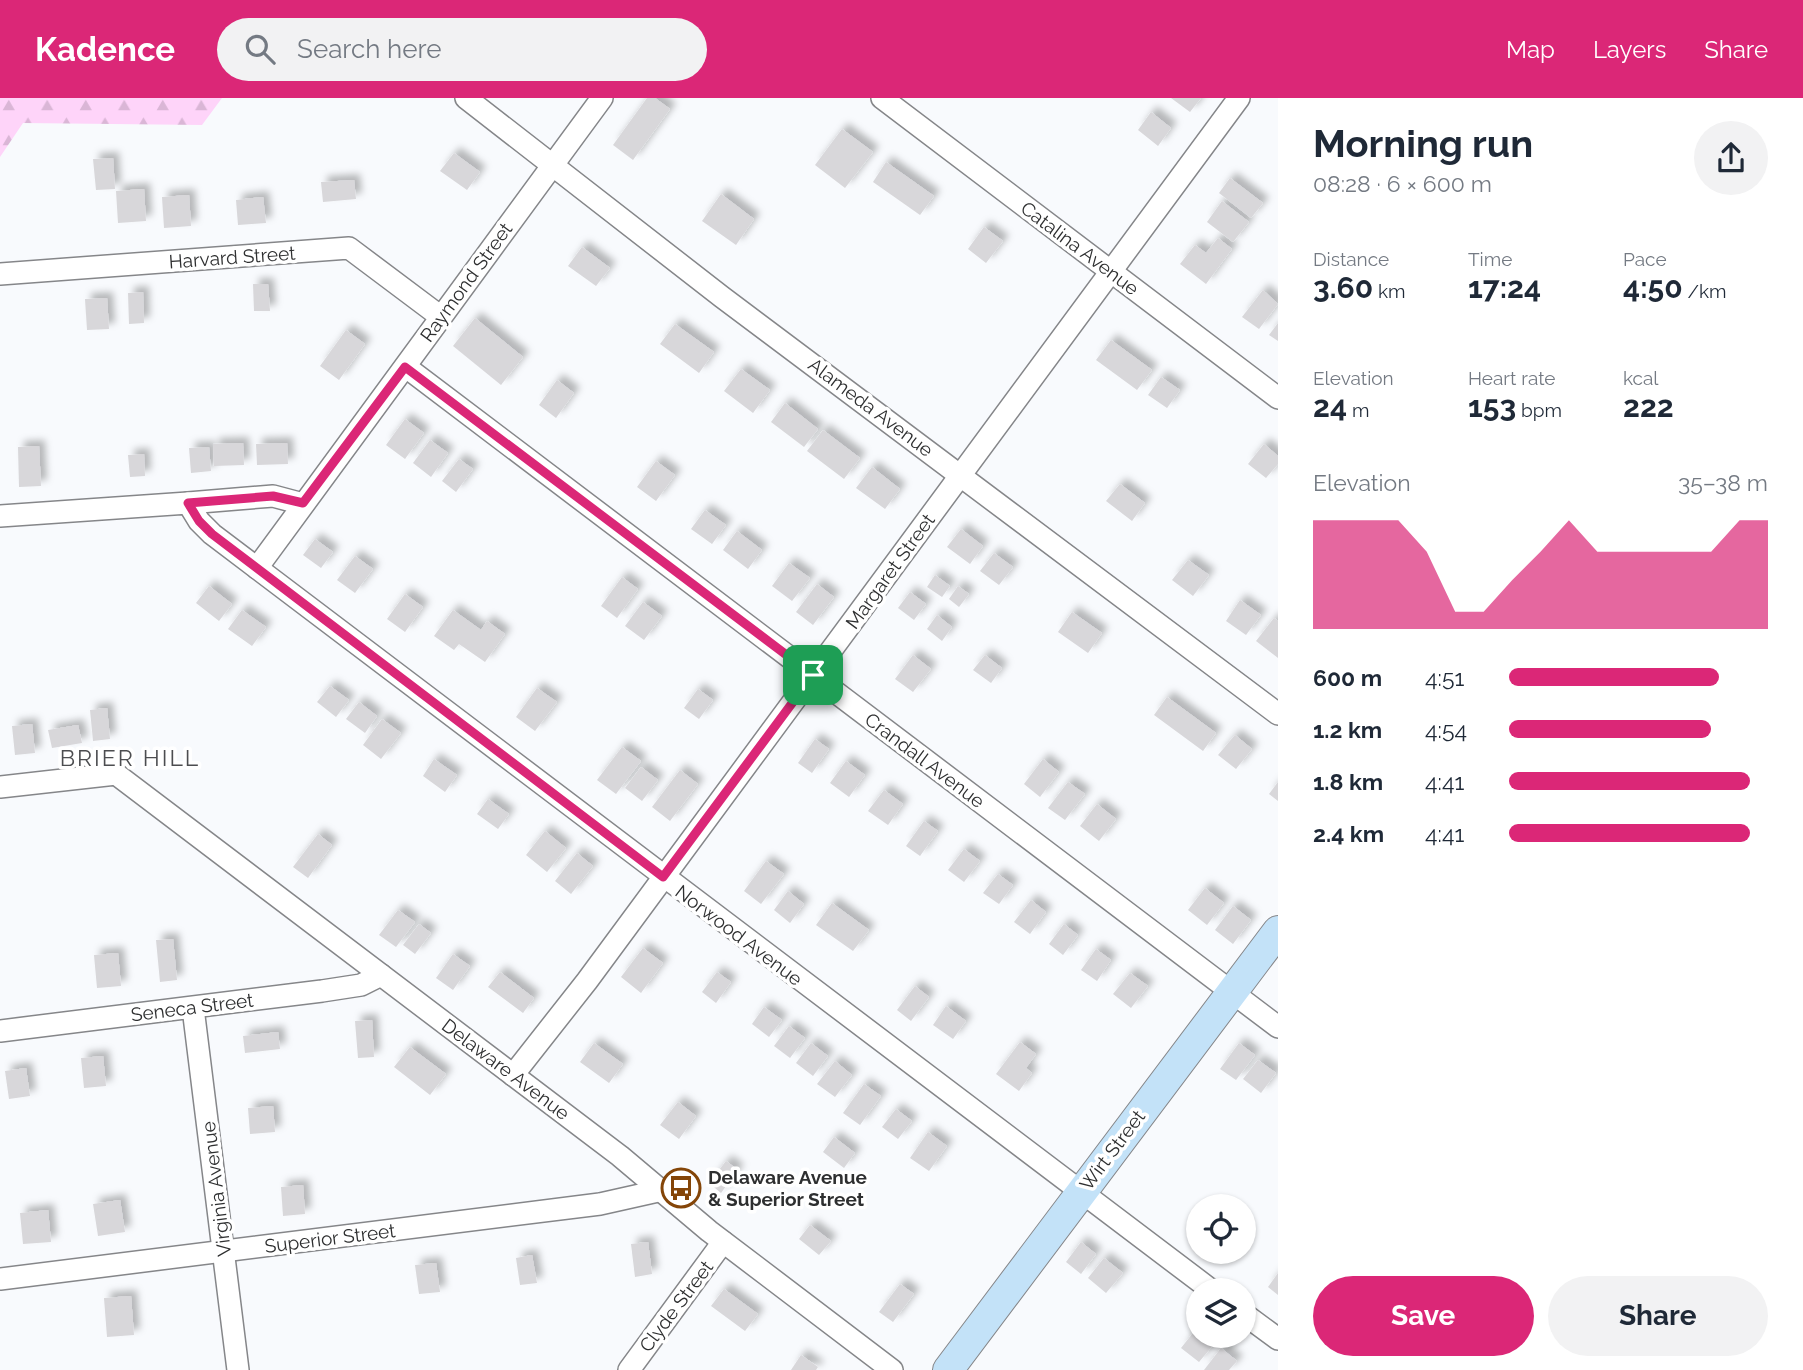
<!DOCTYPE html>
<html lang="en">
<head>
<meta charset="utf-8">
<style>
  body { margin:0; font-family:Raleway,sans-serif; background:#f2f2f3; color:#1f2937; height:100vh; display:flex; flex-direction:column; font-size:26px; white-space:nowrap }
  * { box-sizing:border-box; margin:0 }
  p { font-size:23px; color:#747a83 }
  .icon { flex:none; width:38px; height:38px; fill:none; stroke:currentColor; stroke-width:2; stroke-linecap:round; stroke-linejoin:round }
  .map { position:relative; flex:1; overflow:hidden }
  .drawer { display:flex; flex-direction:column; background:#fff; width:525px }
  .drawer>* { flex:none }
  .fabs { position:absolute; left:1186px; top:1096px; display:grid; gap:14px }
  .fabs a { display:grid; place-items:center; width:70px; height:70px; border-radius:50%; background:#fff; box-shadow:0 2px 5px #0004; font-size:35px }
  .pin { position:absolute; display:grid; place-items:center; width:60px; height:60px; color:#fff; margin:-30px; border-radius:14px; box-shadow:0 4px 10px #0006 }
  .round { display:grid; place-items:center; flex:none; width:74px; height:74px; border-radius:37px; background:#f2f2f3 }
  .overview { display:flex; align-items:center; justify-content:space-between; height:119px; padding:0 35px }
  h1 { font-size:38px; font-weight:700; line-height:52px }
  .figures { display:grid; grid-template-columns:repeat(3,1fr); gap:10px; height:119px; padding:7px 35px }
  .figures div { display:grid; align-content:center }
  .figures b { font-size:30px; font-weight:700 }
  .figures small { font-size:19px; font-weight:400 }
  .figures p { font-size:19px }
  .chart { height:196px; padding:14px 35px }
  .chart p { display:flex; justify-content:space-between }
  .chart svg { width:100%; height:126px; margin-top:7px; fill:#db2777; opacity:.7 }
  .primary-button { display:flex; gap:14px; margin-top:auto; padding:14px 35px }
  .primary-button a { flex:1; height:80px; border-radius:42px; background:#db2777; color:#fff; font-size:28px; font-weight:700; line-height:80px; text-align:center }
  .primary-button a+a { background:#f2f2f3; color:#1f2937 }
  ul { padding:0 35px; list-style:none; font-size:23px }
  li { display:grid; grid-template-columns:112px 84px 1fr; align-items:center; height:52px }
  li i { height:18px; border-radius:9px; background:#db2777 }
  header { display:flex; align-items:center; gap:42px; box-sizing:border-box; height:98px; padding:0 35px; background:#db2777; color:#fff }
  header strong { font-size:33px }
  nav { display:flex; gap:38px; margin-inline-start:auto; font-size:24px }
  .search { width:490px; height:63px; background:#f2f2f3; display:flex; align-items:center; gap:18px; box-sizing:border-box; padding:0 24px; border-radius:38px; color:#747a83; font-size:26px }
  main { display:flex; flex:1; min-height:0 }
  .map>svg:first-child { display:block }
  .forest { fill:url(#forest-firs) }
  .building { fill:#d8d7da; filter:url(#shadow) }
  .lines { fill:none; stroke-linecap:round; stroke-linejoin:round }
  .street-casing { stroke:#858689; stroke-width:24 }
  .secondary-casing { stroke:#858689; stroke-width:32 }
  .street { stroke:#fff; stroke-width:21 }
  .secondary { stroke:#c3e2f8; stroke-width:30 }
  .route-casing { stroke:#fff; stroke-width:14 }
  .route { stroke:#db2777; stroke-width:9 }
  .labels { text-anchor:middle; stroke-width:7; stroke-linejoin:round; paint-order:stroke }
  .street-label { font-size:19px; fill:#2e2f30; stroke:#fff }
  .poi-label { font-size:19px; font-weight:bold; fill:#2e2f30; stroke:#fff; text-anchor:start }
  .quarter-label { font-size:23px; letter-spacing:2px; fill:#4c4d50; stroke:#fff }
</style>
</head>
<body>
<header>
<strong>Kadence</strong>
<div class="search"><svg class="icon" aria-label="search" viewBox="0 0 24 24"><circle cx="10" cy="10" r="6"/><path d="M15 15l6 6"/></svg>Search here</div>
<nav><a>Map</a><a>Layers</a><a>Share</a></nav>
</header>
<main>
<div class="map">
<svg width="1278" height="1272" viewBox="0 0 1278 1272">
  <defs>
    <pattern id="forest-firs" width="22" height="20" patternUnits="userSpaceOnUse" patternTransform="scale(1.75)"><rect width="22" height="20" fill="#fed4f9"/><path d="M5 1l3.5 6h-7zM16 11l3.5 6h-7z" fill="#dab6d6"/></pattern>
    <filter id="shadow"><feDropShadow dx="6" dy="-6" stdDeviation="3.5" flood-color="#0004"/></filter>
  </defs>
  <rect width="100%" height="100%" fill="#f8fafd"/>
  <!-- forest -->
  <polygon class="forest" points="0,0 222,0 202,27 23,25 0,59"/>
  <!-- building -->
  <g class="building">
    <polygon points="647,0 655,0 670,11 633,62 613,47"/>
    <polygon points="1171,0 1201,0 1190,14"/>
    <polygon points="1151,14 1171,30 1158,48 1138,32"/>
    <polygon points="842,31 873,54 845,90 815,67"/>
    <polygon points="454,55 480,74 467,92 440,73"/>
    <polygon points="113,60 115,91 96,92 93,61"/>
    <polygon points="886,64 934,98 920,117 873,84"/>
    <polygon points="1230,80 1263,105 1251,120 1219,95"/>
    <polygon points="354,82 356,101 323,104 321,84"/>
    <polygon points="144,91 146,123 118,125 116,93"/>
    <polygon points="721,96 754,121 736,147 702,123"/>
    <polygon points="189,97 191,128 164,130 162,99"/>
    <polygon points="263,99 266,125 238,127 236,102"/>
    <polygon points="1222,103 1249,124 1233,144 1207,124"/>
    <polygon points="984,129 1003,143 986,165 968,151"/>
    <polygon points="1218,140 1232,151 1206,186 1180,166 1195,147 1206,155"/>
    <polygon points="582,149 610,170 596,188 568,168"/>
    <polygon points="253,186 268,186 270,213 254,213"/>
    <polygon points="1263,192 1278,206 1259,231 1242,219"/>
    <polygon points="143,194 144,225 129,226 128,195"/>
    <polygon points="107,200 109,231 87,232 85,201"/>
    <polygon points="475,220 523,259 501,287 453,248"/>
    <polygon points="1278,225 1278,243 1269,237"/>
    <polygon points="675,226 714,254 699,275 660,246"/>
    <polygon points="346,232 365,246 339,282 320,268"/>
    <polygon points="1111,242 1152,272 1137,292 1096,262"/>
    <polygon points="741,271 770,292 753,315 724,293"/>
    <polygon points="1161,279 1180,292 1167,310 1148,297"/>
    <polygon points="557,282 574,295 556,320 539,307"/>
    <polygon points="785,305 818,331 804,349 771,324"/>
    <polygon points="405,321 424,335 405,361 386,347"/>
    <polygon points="823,332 860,360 844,381 807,353"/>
    <polygon points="430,342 448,355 431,379 413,365"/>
    <polygon points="243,345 244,367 214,368 213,346"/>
    <polygon points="287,345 288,366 257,367 256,346"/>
    <polygon points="1264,346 1278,358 1278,366 1266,380 1248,366"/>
    <polygon points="39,348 41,388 19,389 18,349"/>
    <polygon points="209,349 211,373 191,375 189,350"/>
    <polygon points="144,356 145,378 130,379 128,357"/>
    <polygon points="459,361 473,371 456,394 442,383"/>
    <polygon points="656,363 675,377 656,403 637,389"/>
    <polygon points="872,369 900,391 885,411 856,390"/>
    <polygon points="1120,386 1145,405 1132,423 1106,403"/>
    <polygon points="705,412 726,427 712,446 691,431"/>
    <polygon points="961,431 983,448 970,466 947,449"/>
    <polygon points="737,433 762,452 748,471 723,452"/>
    <polygon points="315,441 333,454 321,470 303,457"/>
    <polygon points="994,455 1013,469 999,487 980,473"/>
    <polygon points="355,458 373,471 355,495 337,482"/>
    <polygon points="1188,462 1209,477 1193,498 1172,482"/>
    <polygon points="789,465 810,480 792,503 772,488"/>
    <polygon points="935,477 950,488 942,499 927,489"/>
    <polygon points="622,479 638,491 617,520 601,508"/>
    <polygon points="817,486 834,499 813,527 796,514"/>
    <polygon points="209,488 232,506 219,523 196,505"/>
    <polygon points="958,488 969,496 959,509 949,501"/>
    <polygon points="910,494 926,506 914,522 898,510"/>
    <polygon points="405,496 423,509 405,534 387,521"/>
    <polygon points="1240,502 1261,517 1246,537 1226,523"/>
    <polygon points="643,504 662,518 644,542 625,528"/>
    <polygon points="242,512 266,529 252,548 228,531"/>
    <polygon points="453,512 481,532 487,523 505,536 485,564 459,546 454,552 434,538"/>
    <polygon points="1072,514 1102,535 1088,555 1058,534"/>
    <polygon points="937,517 952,529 942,543 927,531"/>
    <polygon points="1274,520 1278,523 1278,560 1256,543"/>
    <polygon points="913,557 931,571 913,594 895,581"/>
    <polygon points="985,557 1002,570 991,585 973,572"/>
    <polygon points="330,588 349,602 336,619 317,604"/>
    <polygon points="537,590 557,604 535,633 516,619"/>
    <polygon points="698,591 713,602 699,621 684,610"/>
    <polygon points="1167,599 1216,635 1203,653 1154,617"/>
    <polygon points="359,604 377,618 365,635 346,621"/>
    <polygon points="107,610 110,641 93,643 90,612"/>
    <polygon points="382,621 401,635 381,661 363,647"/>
    <polygon points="32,626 35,655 15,657 12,628"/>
    <polygon points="78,627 82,645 52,650 48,632"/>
    <polygon points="1235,637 1252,651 1236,671 1218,657"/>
    <polygon points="815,641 829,651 812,675 798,665"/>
    <polygon points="622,649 641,663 616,696 597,682"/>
    <polygon points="434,661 457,677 445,694 423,678"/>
    <polygon points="1043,661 1059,674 1040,699 1024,686"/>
    <polygon points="846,663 865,677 849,699 830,685"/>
    <polygon points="641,669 658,682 642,703 625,690"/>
    <polygon points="680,672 698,686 670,723 652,709"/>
    <polygon points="1068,684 1085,696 1065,722 1048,710"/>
    <polygon points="1278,684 1278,703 1269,696"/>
    <polygon points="884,692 903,706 888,727 868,713"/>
    <polygon points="488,701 509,716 498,731 477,716"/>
    <polygon points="1097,706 1116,721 1099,743 1080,728"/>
    <polygon points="924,723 938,733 920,758 906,748"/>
    <polygon points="545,733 566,750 547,774 526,757"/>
    <polygon points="318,736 332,747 308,780 293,769"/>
    <polygon points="964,751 980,763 964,784 948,772"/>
    <polygon points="577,755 593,768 571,796 555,783"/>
    <polygon points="766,763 784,776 761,806 744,793"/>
    <polygon points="998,776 1013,787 999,806 983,795"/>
    <polygon points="1205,790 1224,805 1207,827 1188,812"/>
    <polygon points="788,793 804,806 790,825 774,812"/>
    <polygon points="1031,802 1046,814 1030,836 1014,824"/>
    <polygon points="832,805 869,832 853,853 816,827"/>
    <polygon points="1233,808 1251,822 1233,846 1215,832"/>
    <polygon points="398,812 415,824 396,849 379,837"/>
    <polygon points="419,826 431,835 415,856 403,847"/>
    <polygon points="1064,826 1078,837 1063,857 1049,846"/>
    <polygon points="173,841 177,882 160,884 156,842"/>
    <polygon points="643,850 663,865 641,895 621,879"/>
    <polygon points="1096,851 1111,862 1097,883 1081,872"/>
    <polygon points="118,855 121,888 97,890 94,857"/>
    <polygon points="453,856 470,868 453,892 436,880"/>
    <polygon points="500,874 534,900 523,915 488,889"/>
    <polygon points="717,874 731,884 716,905 702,894"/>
    <polygon points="1130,875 1148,888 1131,910 1113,896"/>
    <polygon points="915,888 929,899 911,923 897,912"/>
    <polygon points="946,908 966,923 953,941 933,927"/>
    <polygon points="764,909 782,922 769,939 752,926"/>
    <polygon points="372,922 374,959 358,960 355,923"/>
    <polygon points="789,928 805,940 790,960 774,948"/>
    <polygon points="278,934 280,951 245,955 243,938"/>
    <polygon points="1020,944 1036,956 1026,970 1032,975 1019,993 996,976"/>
    <polygon points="594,945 623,966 609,985 580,964"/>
    <polygon points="811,945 828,958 813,978 796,965"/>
    <polygon points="1239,945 1255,957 1236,982 1220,971"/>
    <polygon points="410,949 446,976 430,997 394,969"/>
    <polygon points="103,958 106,988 84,990 81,960"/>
    <polygon points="1258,962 1276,975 1261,995 1243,981"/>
    <polygon points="835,963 852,977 835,999 817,986"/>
    <polygon points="26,970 30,998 9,1001 5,973"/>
    <polygon points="864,986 881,998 860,1027 843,1015"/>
    <polygon points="678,1004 696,1018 679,1041 660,1027"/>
    <polygon points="273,1008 275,1034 250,1036 248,1010"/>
    <polygon points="896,1011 912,1023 898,1041 882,1029"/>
    <polygon points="928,1034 947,1048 929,1073 910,1060"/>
    <polygon points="834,1039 855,1055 844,1070 823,1054"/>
    <polygon points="726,1063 738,1072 721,1095 709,1085"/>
    <polygon points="303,1087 305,1116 283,1118 281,1089"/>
    <polygon points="120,1102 125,1134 98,1138 93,1106"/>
    <polygon points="48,1112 51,1144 23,1146 20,1115"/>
    <polygon points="810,1127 831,1143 819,1157 799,1141"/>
    <polygon points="648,1144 652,1176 635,1179 631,1146"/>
    <polygon points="1081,1144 1096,1156 1081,1176 1066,1164"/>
    <polygon points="532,1157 537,1185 520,1187 516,1160"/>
    <polygon points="1104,1160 1123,1175 1106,1195 1088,1180"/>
    <polygon points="436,1165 440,1194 419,1196 415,1167"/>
    <polygon points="1278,1175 1278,1197 1268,1189"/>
    <polygon points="900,1186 914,1196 893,1224 879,1214"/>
    <polygon points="724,1191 758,1216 745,1233 711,1208"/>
    <polygon points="131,1198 134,1237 107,1239 104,1200"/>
    <polygon points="1197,1230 1199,1237 1206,1237 1215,1245 1199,1264 1181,1250"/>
    <polygon points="1221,1250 1237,1263 1229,1272 1204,1272"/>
    <polygon points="801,1257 818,1269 816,1272 791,1272"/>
  </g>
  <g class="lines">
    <defs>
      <g id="street">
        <polyline points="466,0 722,199 1278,616"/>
        <polyline points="882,0 1278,300"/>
        <polyline points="0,176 349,150 441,219"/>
        <polyline points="406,269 1278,929"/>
        <polyline points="188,405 273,398 303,406"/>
        <polyline points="0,418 188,405 199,423 212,436 1211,1192"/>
        <polyline points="257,470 602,0"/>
        <polyline points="0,689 116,676 620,1058 709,1133 892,1272"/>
        <polyline points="193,910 238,1272"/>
        <polyline points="0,933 322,893 361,887 381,877"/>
        <polyline points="513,977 587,883 1239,0"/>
        <polyline points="0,1181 600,1106 658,1093"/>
        <polyline points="1244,1216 1278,1241"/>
        <polyline points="629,1272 723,1144"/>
      </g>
      <polyline id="secondary" points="948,1272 1278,833"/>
    </defs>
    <!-- street casing -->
    <use href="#street" class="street-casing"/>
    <!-- secondary casing -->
    <use href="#secondary" class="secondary-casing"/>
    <!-- street -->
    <use href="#street" class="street"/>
    <!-- secondary -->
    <use href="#secondary" class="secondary"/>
  </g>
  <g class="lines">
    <defs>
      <polygon id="route" points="405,269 813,577 663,779 212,436 199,423 188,405 273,398 303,405"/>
    </defs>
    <!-- route casing -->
    <use href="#route" class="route-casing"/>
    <!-- route -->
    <use href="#route" class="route"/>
  </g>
  <!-- icons -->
  <defs>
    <symbol id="bus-ring" viewBox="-11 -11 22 22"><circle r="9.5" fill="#fff" stroke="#844508" stroke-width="1.5"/><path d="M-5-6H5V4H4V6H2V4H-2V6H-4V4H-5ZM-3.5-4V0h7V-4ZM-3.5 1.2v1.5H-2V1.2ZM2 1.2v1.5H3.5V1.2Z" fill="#844508"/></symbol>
  </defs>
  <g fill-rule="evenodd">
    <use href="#bus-ring" x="659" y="1068" width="44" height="44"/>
  </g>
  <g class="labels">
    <!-- street labels -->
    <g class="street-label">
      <text transform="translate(1080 150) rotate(37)" y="7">Catalina Avenue</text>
      <text transform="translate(232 159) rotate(-4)" y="7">Harvard Street</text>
      <text transform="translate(466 184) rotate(-54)" y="7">Raymond Street</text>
      <text transform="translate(871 309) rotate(37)" y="7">Alameda Avenue</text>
      <text transform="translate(890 473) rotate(-54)" y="7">Margaret Street</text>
      <text transform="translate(925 662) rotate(37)" y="7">Crandall Avenue</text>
      <text transform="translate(739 837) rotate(37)" y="7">Norwood Avenue</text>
      <text transform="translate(192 909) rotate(-7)" y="7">Seneca Street</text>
      <text transform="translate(506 971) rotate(37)" y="7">Delaware Avenue</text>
      <text transform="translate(1112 1052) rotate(-53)" y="7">Wirt Street</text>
      <text transform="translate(216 1091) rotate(-97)" y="7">Virginia Avenue</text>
      <text transform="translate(330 1140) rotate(-7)" y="7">Superior Street</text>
      <text transform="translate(676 1208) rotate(-53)" y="7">Clyde Street</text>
    </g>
    <!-- poi labels -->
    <g class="poi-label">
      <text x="708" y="1086">Delaware Avenue<tspan x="708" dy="22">&amp; Superior Street</tspan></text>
    </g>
    <!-- quarter labels -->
    <g class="quarter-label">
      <text x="130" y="668">BRIER HILL</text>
    </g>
  </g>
</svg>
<div class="fabs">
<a><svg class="icon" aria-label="locate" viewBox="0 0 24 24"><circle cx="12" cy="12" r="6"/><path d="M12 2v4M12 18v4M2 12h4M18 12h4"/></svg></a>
<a><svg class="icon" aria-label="layers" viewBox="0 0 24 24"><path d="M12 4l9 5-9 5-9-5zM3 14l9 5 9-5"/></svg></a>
</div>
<div class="pin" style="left:813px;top:577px;background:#1e9e55"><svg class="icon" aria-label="arrive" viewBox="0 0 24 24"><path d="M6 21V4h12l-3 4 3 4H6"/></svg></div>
</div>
<section class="drawer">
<div class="overview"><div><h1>Morning run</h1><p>08:28 · 6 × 600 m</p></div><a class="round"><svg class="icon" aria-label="share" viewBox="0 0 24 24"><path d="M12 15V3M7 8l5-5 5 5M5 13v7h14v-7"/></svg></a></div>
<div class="figures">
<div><p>Distance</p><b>3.60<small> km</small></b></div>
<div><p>Time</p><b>17:24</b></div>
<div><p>Pace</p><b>4:50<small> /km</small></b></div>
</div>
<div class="figures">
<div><p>Elevation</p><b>24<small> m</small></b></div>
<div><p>Heart rate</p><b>153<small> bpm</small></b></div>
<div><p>kcal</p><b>222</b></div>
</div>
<div class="chart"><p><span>Elevation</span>35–38 m</p>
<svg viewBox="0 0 160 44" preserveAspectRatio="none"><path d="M0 44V6L10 6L20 6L30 6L40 17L50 38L60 38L70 27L80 17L90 6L100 17L110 17L120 17L130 17L140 17L150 6L160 6V44z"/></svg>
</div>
<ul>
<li><b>600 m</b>4:51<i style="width:81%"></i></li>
<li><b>1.2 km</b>4:54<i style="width:78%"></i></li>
<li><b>1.8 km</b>4:41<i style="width:93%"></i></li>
<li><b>2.4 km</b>4:41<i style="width:93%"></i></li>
</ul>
<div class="primary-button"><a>Save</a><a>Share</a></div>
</section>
</main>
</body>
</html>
